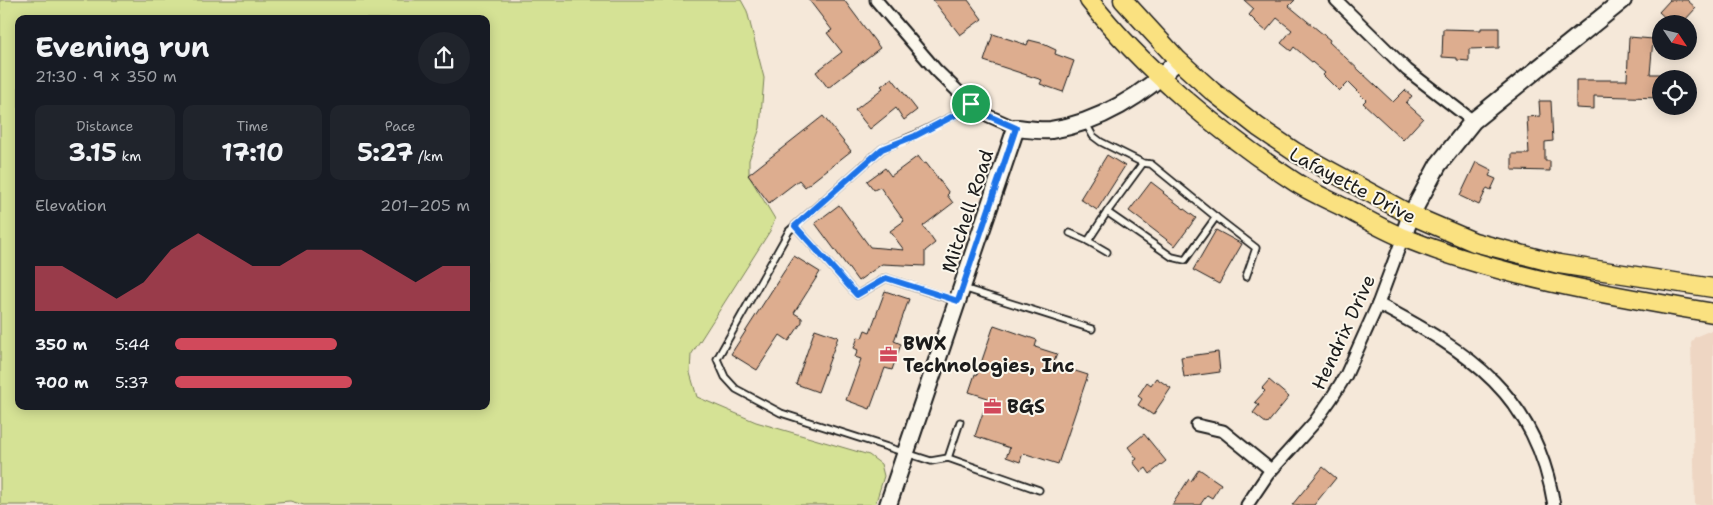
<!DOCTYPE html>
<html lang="en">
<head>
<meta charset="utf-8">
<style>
  body { margin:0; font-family:"Shantell Sans",sans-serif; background:#20242c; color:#f1f3f6; height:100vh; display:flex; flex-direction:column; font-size:19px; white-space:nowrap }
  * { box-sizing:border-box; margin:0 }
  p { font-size:16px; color:#9ea1a6 }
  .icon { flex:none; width:28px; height:28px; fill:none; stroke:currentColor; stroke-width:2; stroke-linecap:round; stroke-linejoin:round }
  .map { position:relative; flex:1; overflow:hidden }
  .panel { position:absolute; left:15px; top:15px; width:475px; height:395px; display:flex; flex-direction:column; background:#171b24; border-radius:10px; box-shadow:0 2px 12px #0003 }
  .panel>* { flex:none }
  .needle { width:32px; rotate:125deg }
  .fabs { position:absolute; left:1652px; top:15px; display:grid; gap:10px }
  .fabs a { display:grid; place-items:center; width:45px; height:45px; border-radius:50%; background:#171b24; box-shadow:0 2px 12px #0003; font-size:25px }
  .pin { position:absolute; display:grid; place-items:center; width:42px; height:42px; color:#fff; margin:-21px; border:2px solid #fff; border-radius:50%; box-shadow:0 1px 5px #0007 }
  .round { display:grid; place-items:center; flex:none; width:52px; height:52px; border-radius:26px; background:#20242c }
  .headline { display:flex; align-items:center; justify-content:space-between; height:85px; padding:0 20px }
  h1 { font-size:28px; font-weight:700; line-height:38px }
  .metrics { display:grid; grid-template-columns:repeat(3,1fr); gap:8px; height:85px; padding:5px 20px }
  .metrics div { display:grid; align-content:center; border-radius:10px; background:#20242c; text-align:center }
  .metrics b { font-size:25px; font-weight:700 }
  .metrics small { font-size:14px; font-weight:400 }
  .metrics p { font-size:14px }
  .chart { height:140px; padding:10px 20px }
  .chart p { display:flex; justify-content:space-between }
  .chart svg { width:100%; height:90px; margin-top:5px; fill:#d1495b; opacity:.7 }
  ul { padding:0 20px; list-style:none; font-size:16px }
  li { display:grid; grid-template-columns:80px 60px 1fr; align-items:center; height:38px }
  li i { height:12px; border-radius:6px; background:#d1495b }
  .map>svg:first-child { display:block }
  .built { fill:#eed6c3 }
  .green { fill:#d5e295; stroke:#787f58; fill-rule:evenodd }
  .building { fill:#ddad8f; stroke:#1c1c1c }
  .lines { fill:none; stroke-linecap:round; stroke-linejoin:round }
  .lane-casing { stroke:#1c1c1c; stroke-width:9 }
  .street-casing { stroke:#1c1c1c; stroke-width:15 }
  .secondary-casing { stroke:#1c1c1c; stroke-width:20 }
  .primary-casing { stroke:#1c1c1c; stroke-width:21 }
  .lane { stroke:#fbf7ec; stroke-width:5.5 }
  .street { stroke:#fbf7ec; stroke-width:11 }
  .secondary { stroke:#fbf7ec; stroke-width:16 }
  .primary { stroke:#fae180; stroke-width:18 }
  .route-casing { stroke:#fff; stroke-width:10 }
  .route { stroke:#1a73e8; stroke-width:6 }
  .labels { text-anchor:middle; stroke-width:4; stroke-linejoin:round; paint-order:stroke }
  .street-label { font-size:19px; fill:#1c1c1c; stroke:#fbf7ec }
  .poi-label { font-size:19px; font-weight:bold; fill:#1c1c1c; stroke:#fbf7ec; text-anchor:start }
</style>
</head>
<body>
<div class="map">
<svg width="1713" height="505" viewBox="0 0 1713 505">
  <rect width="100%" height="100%" fill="#f5e8d9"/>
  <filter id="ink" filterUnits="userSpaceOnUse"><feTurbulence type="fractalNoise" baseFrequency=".02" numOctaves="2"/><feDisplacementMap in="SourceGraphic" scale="10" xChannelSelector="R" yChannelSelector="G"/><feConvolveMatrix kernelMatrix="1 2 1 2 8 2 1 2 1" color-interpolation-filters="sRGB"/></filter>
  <g filter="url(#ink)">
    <!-- built -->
    <polygon class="built" points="1709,331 1713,331 1713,505 1695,505 1691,342 1695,337"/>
    <!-- green -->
    <path class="green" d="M 0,0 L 741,0 L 747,11 L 764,78 L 760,128 L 749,160 L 749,176 L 775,219 L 770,231 L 691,355 L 690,373 L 697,397 L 756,422 L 869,455 L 881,464 L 884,476 L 875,505 L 304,505 L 290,501 L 265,503 L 263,505 L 0,505 ZM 19,19 L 486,19 L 486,406 L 19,406 Z"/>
    <!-- building -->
    <g class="building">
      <polygon points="809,0 844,0 880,48 828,88 816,72 842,52 827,33 832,30"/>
      <polygon points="933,0 968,0 982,19 960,35"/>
      <polygon points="1244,0 1295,0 1289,6 1330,40 1329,42 1393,102 1405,90 1412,96 1406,103 1423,118 1403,140 1401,138 1363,103 1366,100 1348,82 1339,91 1323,75 1325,73 1294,47 1291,51 1281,43 1292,30 1277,18 1266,31 1260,26 1249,15 1254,9"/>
      <polygon points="1670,0 1687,0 1696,8 1685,20 1684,19 1680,24 1672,24 1659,12"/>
      <polygon points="1481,28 1499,28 1499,48 1469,49 1469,61 1457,60 1457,58 1442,57 1443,29 1481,30"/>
      <polygon points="993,34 1027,45 1029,40 1041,43 1056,50 1055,54 1074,61 1063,92 1040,84 1042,80 984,61"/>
      <polygon points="1629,37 1653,39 1650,74 1661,74 1661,98 1594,96 1594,109 1576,108 1576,80 1627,80"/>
      <polygon points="892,78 917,110 904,120 896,108 870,129 855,110 883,88 881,86"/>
      <polygon points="1539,101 1551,101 1553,141 1545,142 1545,161 1550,161 1550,171 1512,170 1512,154 1529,154 1527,117 1540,116"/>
      <polygon points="823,116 851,151 805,187 799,180 769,203 748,175"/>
      <polygon points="1107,155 1125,166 1097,210 1080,199"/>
      <polygon points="918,156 924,164 926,163 940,181 949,193 947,195 953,203 923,226 935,243 925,251 925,266 882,264 858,281 815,223 839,205 870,247 904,250 890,231 904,221 880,187 874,190 867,181 885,168 891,176"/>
      <polygon points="1476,162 1492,170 1489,176 1496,179 1491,190 1487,188 1479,205 1460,196"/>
      <polygon points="1151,182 1164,192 1163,193 1196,218 1175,246 1129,211"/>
      <polygon points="1216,230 1242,244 1219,284 1193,270"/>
      <polygon points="794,256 820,272 794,313 802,318 802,322 789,341 780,335 757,370 731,354"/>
      <polygon points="885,291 909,299 894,341 901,344 892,370 885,368 870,409 846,400 861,359 855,357 858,350 854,348 858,337 862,338 865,330 870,332"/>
      <polygon points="994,325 1037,340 1035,347 1057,354 1053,364 1088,375 1058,464 1023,453 1020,462 1006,457 1010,448 975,436 988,398 969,392 975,374 977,375"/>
      <polygon points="815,329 838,337 818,392 796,384"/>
      <polygon points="1218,352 1220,372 1184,377 1181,357"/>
      <polygon points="1156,378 1171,388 1153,415 1138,405 1142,399 1138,396 1147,382 1151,385"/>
      <polygon points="1269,380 1289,397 1267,424 1253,413 1259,405 1255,402 1265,391 1262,388"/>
      <polygon points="1144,434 1166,461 1150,474 1146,468 1141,472 1133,462 1137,459 1128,447"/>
      <polygon points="1323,467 1336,478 1314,505 1292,505"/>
      <polygon points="1199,469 1221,484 1212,498 1207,495 1200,505 1172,505 1189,479 1191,481"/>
    </g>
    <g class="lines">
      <defs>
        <g id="lane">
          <polyline points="971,104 961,112 915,135 882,149 789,231 717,359 725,377 736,389 781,413 931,461 948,458 1039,490"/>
          <polyline points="1085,122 1093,136 1101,142 1143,163 1151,164 1216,217 1185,260 1172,257 1107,212 1143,163"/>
          <polyline points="1216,217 1256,248 1246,277"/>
          <polyline points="795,226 857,295 886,278 956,301"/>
          <polyline points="1070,233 1088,241 1107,212"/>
          <polyline points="1088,241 1107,252"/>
          <polyline points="963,288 1092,329"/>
          <polyline points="948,458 960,422"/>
        </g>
        <g id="street">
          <polyline points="876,0 936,70 971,104 982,113 1016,128"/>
          <polyline points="1336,0 1407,70 1473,121"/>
          <path d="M 1378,304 C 1470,352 1536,395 1554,505"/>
          <polyline points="1197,425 1223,431 1271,470"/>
          <polyline points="1247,505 1268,474 1314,423 1331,399 1346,375 1378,304 1403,237"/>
        </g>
        <g id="secondary">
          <polyline points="1403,237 1411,215 1438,165 1473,121 1623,0"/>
          <path d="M 888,505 L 1016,128 C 1028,129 1039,131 1051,130 C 1098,123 1145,95 1178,60"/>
        </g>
        <g id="primary">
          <path d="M 1089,0 C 1143,69 1219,132 1292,180 C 1308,191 1327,199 1345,208 C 1364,218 1382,229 1402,237 C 1501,277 1608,295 1713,313"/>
          <polyline points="1123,0 1178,60 1212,91 1258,127 1295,152 1411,215 1474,242 1559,264 1713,288"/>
        </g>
      </defs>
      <!-- lane casing -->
      <use href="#lane" class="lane-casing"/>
      <!-- street casing -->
      <use href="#street" class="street-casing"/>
      <!-- secondary casing -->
      <use href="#secondary" class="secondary-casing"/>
      <!-- primary casing -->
      <use href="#primary" class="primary-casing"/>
      <!-- lane -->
      <use href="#lane" class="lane"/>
      <!-- street -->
      <use href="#street" class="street"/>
      <!-- secondary -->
      <use href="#secondary" class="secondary"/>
      <!-- primary -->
      <use href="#primary" class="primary"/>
    </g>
  </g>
  <g class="lines" filter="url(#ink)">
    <defs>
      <polygon id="route" points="971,104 982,113 1016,128 958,301 886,278 857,295 795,226 882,149 915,136 961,112"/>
    </defs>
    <!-- route casing -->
    <use href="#route" class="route-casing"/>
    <!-- route -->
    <use href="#route" class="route"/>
  </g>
  <!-- icons -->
  <defs>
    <symbol id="office-bare" viewBox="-9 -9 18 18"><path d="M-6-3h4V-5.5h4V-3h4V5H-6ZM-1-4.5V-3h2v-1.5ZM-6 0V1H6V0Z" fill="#d1495b" stroke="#fbf7ec" stroke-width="2.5" paint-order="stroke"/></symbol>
  </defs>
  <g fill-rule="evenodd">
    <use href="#office-bare" x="876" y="342" width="25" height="25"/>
    <use href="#office-bare" x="980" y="394" width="25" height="25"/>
  </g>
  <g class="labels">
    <!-- street labels -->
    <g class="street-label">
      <text transform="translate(1353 185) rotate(28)" y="7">Lafayette Drive</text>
      <text transform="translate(967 211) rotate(-72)" y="7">Mitchell Road</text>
      <text transform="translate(1343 332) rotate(-65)" y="7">Hendrix Drive</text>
    </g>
    <!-- poi labels -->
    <g class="poi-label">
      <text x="903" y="350">BWX<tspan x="903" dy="22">Technologies, Inc</tspan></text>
      <text x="1007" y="413">BGS</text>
    </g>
  </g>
</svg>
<div class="fabs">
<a><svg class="needle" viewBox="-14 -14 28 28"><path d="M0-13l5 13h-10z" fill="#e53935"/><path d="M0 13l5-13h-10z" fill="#9ea1a6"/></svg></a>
<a><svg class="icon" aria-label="locate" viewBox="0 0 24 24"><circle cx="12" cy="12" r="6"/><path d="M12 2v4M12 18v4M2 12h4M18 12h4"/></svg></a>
</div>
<div class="pin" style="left:971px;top:104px;background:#1e9e55"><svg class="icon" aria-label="arrive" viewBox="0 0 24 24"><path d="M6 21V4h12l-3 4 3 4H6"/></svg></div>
<section class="panel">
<div class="headline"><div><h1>Evening run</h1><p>21:30 · 9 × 350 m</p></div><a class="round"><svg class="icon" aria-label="share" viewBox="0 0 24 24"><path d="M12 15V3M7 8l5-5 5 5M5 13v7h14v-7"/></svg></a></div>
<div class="metrics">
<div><p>Distance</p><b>3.15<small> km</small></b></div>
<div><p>Time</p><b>17:10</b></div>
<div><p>Pace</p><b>5:27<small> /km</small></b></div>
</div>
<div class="chart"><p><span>Elevation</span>201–205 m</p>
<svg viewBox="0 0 160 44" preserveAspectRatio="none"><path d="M0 44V22L10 22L20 30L30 38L40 30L50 14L60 6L70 14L80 22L90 22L100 14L110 14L120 14L130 22L140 30L150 22L160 22V44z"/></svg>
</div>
<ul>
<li><b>350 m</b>5:44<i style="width:55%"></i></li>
<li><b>700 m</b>5:37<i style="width:60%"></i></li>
</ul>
</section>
</div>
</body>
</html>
